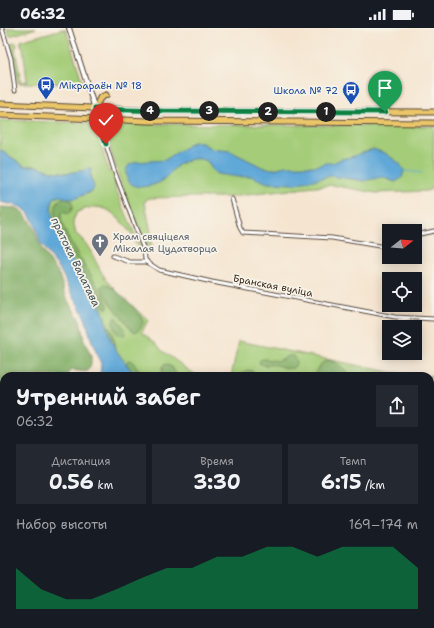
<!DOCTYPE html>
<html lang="ru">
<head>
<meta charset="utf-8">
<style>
  body { margin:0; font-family:"Shantell Sans",sans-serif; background:#242831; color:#f1f3f6; height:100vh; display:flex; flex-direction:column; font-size:15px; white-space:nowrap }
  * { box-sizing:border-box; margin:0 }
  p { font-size:13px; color:#9ea1a6 }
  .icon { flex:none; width:22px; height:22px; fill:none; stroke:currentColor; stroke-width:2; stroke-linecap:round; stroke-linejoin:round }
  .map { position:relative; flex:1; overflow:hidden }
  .details { position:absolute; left:0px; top:344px; width:434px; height:256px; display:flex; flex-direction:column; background:#171b24; border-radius:12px 12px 0 0; box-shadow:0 2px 10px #0003 }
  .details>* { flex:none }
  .needle { width:26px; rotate:73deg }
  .fabs { position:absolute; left:382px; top:196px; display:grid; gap:8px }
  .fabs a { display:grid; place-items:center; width:40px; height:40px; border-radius:0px; background:#171b24; box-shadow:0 2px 10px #0003; font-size:20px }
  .pin { position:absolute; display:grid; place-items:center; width:34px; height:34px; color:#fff; margin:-41px -17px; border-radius:50% 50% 50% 0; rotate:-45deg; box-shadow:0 0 4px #0007 }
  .pin .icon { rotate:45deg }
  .km { position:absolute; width:20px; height:20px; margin:-10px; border-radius:50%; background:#222; color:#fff; font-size:11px; line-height:20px; text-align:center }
  .round { display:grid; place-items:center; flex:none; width:42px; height:42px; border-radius:0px; background:#242831 }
  .headline { display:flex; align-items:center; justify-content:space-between; height:68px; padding:0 16px }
  h1 { font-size:22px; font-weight:700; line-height:30px }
  .figures { display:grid; grid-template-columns:repeat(3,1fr); gap:6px; height:68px; padding:4px 16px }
  .figures div { display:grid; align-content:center; border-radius:0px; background:#242831; text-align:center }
  .figures b { font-size:20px; font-weight:700 }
  .figures small { font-size:11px; font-weight:400 }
  .figures p { font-size:11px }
  .chart { height:112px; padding:8px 16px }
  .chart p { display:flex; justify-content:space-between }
  .chart svg { width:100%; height:72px; margin-top:4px; fill:#0b8043; opacity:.7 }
  .status { display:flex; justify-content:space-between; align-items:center; height:28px; padding:0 20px; background:#171b24; direction:ltr }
  .status svg { height:11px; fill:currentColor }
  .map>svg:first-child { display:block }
  .green { fill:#a5cd79; stroke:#707c4c }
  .forest { fill:#84b069; stroke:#606d44 }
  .water { fill:#61a8d8; stroke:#4e697b }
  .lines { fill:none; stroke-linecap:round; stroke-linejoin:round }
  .stream { stroke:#61a8d8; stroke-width:1 }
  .minor-casing { stroke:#574639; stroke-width:5 }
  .tertiary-casing { stroke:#574639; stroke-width:6 }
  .primary-casing { stroke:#574639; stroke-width:7 }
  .minor { stroke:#fff; stroke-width:3 }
  .tertiary { stroke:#fff; stroke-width:4 }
  .primary { stroke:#eac669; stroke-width:5 }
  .route-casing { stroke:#fff; stroke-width:8 }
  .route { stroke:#0b8043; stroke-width:5 }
  .labels { text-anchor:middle; stroke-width:3.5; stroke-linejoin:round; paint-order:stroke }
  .transit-label { font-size:10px; fill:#164399; stroke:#f7f3e8; text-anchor:start }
  .worship-label { font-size:10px; fill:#5b616d; stroke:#f7f3e8; text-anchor:start }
  .street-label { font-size:10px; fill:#3b2a1e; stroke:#f7f3e8 }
  .water-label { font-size:11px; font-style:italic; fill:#48565f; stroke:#f7f3e8 }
</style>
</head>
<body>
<div class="status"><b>06:32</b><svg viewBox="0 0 49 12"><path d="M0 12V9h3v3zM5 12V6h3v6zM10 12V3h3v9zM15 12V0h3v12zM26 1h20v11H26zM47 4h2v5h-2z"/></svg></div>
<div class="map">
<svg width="434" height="600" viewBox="0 0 434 600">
  <rect width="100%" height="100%" fill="#f7f3e8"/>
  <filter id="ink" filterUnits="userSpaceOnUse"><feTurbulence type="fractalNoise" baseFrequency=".025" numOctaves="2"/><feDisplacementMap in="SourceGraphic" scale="8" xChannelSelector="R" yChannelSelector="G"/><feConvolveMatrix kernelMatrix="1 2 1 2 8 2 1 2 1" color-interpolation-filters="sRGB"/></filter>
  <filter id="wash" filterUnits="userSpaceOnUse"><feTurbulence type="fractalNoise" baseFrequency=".012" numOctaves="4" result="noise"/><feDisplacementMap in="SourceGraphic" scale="16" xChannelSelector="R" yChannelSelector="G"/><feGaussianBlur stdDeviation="0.9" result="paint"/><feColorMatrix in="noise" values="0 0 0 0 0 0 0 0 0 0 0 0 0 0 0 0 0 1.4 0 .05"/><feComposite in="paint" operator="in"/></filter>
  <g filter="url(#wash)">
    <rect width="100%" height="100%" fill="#f5e5d0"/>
    <!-- green -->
    <g class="green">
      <polygon points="7,0 36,0 10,8"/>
      <polygon points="63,1 66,2 82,53 82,56 18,55 11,19 12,15 15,14 17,17 15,21 21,54 27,53 23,19 21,17 21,13 23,12"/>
      <path d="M 0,92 L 87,95 C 98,96 99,107 103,116 L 101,117 L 109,144 L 113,143 L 116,161 L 119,169 L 143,225 L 134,214 L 136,211 C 116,189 109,170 77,184 L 73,193 L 76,206 C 92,217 95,238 107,252 C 119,267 134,279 148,292 L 142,304 L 157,316 L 161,322 L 197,348 L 135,348 C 127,336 116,325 111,312 C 107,302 106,290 101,280 C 92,259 35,188 56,169 L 61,167 L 71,171 L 90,165 L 93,156 L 90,149 L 91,143 L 90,141 L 79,144 L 68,145 L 51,143 L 34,138 L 25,138 L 0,122 Z"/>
      <polygon points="113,96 434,98 433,139 434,139 434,158 430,162 426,163 376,165 332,157 230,169 194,169 150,170 147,171 145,174 151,205 151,219 146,217 143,212 126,170 105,105 107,97"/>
      <polygon points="239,313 394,345 434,348 434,600 218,600 216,596 430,596 430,348 231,348"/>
    </g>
    <!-- forest -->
    <g class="forest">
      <path d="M 64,170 L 71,173 L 73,179 L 69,186 L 62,184 C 55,196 87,240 94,252 C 99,260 103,269 108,277 L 108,279 L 106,281 L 103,278 L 58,200 C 55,191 53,181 59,172 Z"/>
      <path d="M 0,179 L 17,180 L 25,186 L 32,197 L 42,223 L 58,244 L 68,273 L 80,292 L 84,313 L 91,328 L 91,337 L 88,343 C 82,345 77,341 70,343 L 68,348 L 4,348 L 4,596 L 177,596 L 179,600 L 0,600 Z"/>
      <path d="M 105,256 C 115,259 142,285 143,295 L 139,302 L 135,304 L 131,301 L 106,269 L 101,259 Z"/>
      <path d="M 115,289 L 125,301 L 125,306 L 122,308 L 117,307 C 114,302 111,293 115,289 Z"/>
      <path d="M 108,298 L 110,300 L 115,315 L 115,317 C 110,314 108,305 107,299 Z"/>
      <path d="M 288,328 L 293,328 C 297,332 297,337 293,340 C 287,342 283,338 276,337 C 270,336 264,339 259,335 L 260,332 L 264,331 L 278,333 Z"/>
      <path d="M 128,332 C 135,333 138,342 142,348 L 135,348 L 126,335 Z"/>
      <path d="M 327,332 C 337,334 345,339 348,348 L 312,348 L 322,335 Z"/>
      <polygon points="165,336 172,339 177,348 162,348 162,340"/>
      <polygon points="247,342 252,343 256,348 238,348"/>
      <polygon points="284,596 340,596 341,600 285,600"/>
    </g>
    <!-- water -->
    <g class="water">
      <path d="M 193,114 L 202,115 L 212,121 L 230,123 L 262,139 L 273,141 L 286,138 L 317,138 L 325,135 L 333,135 L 341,131 L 351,129 L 373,121 L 385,125 L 399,135 L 404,142 L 402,150 L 395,154 L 382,149 L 364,153 L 331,148 L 295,156 L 268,155 L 251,148 L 238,149 L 217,146 L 213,143 L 207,133 C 197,128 183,132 175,140 C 170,144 168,150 162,153 C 152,159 131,164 127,149 C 125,144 126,141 129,137 L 136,134 L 165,132 Z"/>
      <path d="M 0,122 L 25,138 L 37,138 L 51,143 L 68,145 L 91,141 L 90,149 L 94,158 L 93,162 C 91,164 75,171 72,171 C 66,171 63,167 56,169 C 36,187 90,257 100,277 C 106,288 106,301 111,312 C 117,326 127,336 135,348 L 100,348 L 101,336 L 92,314 L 85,290 L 59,240 L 41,217 L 33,193 L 28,184 L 19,178 L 0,174 Z"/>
      <polygon points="183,596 216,596 218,600 185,600"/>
    </g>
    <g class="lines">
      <!-- stream -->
      <g class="stream">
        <polyline points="403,143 422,145"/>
        <polyline points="430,473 434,474"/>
      </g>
    </g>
  </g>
  <g filter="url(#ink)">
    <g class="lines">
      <defs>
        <g id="minor">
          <polyline points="2,0 11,31 15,62"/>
          <polyline points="98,91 114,142 144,222 145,231 147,234"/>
          <polyline points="232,171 240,200 243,205 332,210 385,219 389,219"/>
          <polyline points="415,209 420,206 434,203"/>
          <polyline points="113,228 130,234 147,234 159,242 212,254 395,289 434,291"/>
        </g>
        <g id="tertiary">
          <polyline points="69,0 95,81"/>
          <polyline points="430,419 434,420"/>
          <polyline points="277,596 279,600"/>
        </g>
        <g id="primary">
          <polyline points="0,76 162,83 434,84"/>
          <polyline points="0,87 148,93 434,95"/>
          <polyline points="98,91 95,81 100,70 106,67"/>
        </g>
      </defs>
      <!-- minor casing -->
      <use href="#minor" class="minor-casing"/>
      <!-- tertiary casing -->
      <use href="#tertiary" class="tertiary-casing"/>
      <!-- primary casing -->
      <use href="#primary" class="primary-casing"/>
      <!-- minor -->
      <use href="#minor" class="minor"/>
      <!-- tertiary -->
      <use href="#tertiary" class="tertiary"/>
      <!-- primary -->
      <use href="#primary" class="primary"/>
    </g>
  </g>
  <g class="lines" filter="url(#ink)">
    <defs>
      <polyline id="route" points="106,116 95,81 162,83 385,84"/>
    </defs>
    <!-- route casing -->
    <use href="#route" class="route-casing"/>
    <!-- route -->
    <use href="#route" class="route"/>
  </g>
  <!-- icons -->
  <defs>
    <symbol id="bus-pin" viewBox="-11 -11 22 30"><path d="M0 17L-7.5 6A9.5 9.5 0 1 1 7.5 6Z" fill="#1a4fb4" stroke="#f7f3e8"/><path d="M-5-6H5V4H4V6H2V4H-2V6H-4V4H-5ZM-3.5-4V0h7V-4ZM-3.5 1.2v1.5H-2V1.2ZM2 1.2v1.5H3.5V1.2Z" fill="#fff"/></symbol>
    <symbol id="church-pin" viewBox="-11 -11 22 30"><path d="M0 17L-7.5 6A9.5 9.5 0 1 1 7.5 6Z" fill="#6b7280" stroke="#f7f3e8"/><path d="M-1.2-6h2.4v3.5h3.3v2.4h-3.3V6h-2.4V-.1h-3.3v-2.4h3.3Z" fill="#fff"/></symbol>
  </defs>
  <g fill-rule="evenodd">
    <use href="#bus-pin" x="36" y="47" width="20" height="27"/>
    <use href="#bus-pin" x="341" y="52" width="20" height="27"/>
    <use href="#church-pin" x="90" y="204" width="20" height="27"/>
  </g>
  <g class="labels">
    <!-- transit labels -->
    <g class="transit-label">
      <text x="59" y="61">Мікрараён № 18</text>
      <text x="338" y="66" text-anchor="end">Школа № 72</text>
    </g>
    <!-- worship labels -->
    <g class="worship-label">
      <text x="113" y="212">Храм свяціцеля<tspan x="113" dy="12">Мікалая Цудатворца</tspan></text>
    </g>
    <!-- street labels -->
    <g class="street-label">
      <text transform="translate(273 257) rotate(11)" y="4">Бранская вуліца</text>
    </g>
    <!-- water labels -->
    <g class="water-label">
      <text transform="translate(76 234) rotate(64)" y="4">пратока Валатава</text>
    </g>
  </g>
</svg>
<div class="fabs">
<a><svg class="needle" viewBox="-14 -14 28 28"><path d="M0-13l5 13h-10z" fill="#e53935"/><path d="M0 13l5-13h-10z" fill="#9ea1a6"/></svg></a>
<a><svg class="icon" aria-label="locate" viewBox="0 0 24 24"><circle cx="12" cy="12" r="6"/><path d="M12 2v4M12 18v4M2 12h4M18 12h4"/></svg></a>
<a><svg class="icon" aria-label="layers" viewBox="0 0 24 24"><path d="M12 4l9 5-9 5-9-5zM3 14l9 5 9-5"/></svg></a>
</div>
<div class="pin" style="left:385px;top:84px;background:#1e9e55"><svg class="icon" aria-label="arrive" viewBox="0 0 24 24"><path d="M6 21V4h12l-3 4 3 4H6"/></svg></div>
<div class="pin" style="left:106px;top:116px;background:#d93025"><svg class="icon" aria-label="check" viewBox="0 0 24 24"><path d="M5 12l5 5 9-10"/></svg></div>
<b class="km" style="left:326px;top:84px">1</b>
<b class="km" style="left:268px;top:84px">2</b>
<b class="km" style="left:209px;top:83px">3</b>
<b class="km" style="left:150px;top:83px">4</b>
<section class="details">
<div class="headline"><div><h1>Утренний забег</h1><p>06:32</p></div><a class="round"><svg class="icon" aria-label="share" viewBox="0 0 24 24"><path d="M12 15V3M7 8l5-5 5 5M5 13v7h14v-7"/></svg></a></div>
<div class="figures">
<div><p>Дистанция</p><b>0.56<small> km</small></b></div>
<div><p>Время</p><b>3:30</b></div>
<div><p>Темп</p><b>6:15<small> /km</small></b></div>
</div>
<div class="chart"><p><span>Набор высоты</span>169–174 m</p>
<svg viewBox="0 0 160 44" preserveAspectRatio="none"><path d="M0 44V19L10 32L20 38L30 38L40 32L50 25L60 19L70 19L80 12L90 12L100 6L110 6L120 12L130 6L140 6L150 6L160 19V44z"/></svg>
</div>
</section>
</div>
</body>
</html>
